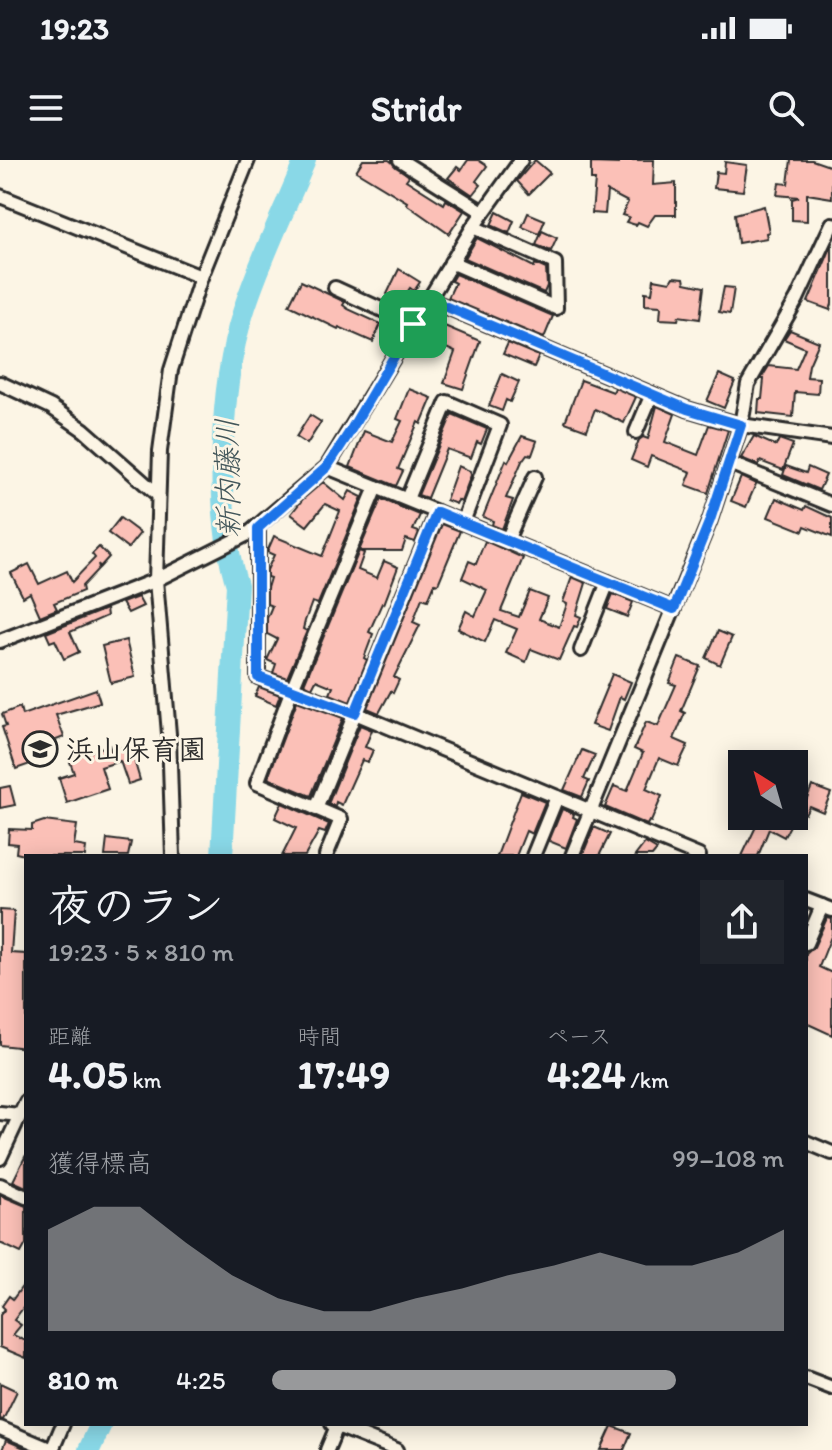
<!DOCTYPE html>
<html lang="ja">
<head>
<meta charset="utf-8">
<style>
  body { margin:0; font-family:Itim,"Klee One",sans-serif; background:#20242c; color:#f1f3f6; height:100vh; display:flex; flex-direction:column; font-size:30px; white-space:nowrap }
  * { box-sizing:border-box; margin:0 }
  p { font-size:26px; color:#9ea1a6 }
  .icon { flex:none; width:44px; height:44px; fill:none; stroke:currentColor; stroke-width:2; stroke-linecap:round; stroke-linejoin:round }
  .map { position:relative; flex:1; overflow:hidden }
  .details { position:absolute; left:24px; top:694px; width:784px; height:572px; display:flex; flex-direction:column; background:#171b24; border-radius:0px; box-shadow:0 4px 20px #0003 }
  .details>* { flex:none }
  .needle { width:52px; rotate:323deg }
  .tools { position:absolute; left:728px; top:590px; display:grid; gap:16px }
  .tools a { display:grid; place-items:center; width:80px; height:80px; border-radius:0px; background:#171b24; box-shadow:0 4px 20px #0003; font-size:40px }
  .pin { position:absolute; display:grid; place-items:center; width:68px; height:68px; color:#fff; margin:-34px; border-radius:16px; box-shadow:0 4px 12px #0006 }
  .round { display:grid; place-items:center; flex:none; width:84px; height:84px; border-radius:0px; background:#20242c }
  .head { display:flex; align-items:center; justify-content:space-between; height:136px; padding:0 24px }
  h1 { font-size:44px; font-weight:700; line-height:60px }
  .figures { display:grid; grid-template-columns:repeat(3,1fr); gap:12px; height:136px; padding:8px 24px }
  .figures div { display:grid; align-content:center }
  .figures b { font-size:40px; font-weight:700 }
  .figures small { font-size:22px; font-weight:400 }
  .figures p { font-size:22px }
  .chart { height:224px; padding:16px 24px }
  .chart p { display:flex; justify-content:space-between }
  .chart svg { width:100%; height:144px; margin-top:8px; fill:#98999b; opacity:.7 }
  ul { padding:0 24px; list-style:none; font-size:26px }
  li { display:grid; grid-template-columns:128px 96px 1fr; align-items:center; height:60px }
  li i { height:20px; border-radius:10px; background:#98999b }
  .status { display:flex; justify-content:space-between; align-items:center; height:56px; padding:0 40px; background:#171b24; direction:ltr }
  .status svg { height:22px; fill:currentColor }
  header { display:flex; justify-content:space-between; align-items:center; height:104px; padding:0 24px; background:#171b24; font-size:36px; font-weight:700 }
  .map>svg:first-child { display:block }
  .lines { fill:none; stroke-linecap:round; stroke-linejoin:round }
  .river { stroke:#89d8e7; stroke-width:22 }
  .building { fill:#fbc0b7; stroke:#2b2b2b; stroke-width:2 }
  .street-casing { stroke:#2b2b2b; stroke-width:18 }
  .street { stroke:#fcf5e5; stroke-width:12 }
  .route-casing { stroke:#fff; stroke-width:16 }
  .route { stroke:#1a73e8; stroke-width:10 }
  .labels { text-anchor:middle; stroke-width:6; stroke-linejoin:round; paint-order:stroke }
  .poi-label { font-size:28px; font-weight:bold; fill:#2b2b2b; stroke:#fcf5e5; text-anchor:start }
  .water-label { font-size:30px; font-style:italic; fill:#42565a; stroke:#fcf5e5 }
</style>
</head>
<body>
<div class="status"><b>19:23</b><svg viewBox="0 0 49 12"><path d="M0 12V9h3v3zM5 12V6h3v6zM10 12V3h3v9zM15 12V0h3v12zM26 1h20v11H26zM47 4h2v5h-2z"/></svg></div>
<header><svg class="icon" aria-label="menu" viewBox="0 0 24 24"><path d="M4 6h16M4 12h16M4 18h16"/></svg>Stridr<svg class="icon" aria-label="search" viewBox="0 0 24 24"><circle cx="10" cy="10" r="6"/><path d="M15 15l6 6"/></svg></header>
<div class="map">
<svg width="832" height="1290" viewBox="0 0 832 1290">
  <rect width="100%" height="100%" fill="#fcf5e5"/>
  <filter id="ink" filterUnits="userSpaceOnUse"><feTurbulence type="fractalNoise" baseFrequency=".0125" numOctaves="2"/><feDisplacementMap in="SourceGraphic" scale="16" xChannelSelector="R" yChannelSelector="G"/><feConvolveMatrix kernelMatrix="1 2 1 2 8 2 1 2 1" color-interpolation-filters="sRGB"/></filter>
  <g filter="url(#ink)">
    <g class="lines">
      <!-- river -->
      <g class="river">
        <path d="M 222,696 L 237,425 C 214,353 220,225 243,153 C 259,101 285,50 305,0"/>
        <polyline points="89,1290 101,1264"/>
      </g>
    </g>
    <!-- building -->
    <g class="building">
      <polygon points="363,0 389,0 409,16 406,20 444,44 446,40 464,51 449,74 406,44 407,42 356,11"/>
      <polygon points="468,0 478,0 487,6 476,21 481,25 473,35 448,18 457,7 461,10"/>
      <polygon points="535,0 550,13 529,34 517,21"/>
      <polygon points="618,0 654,0 653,25 676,23 676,55 655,55 647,66 638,62 636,65 626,62 629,57 622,55 628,42 607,31 605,54 592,53 595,20 591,20 591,3 618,4"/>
      <polygon points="791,0 812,0 832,7 832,38 807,34 807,61 792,60 792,39 799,37 777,35 779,23 788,24"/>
      <polygon points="725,2 747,5 743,31 714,28 716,12 724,13"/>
      <polygon points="764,46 769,72 766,73 767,78 738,83 735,54"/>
      <polygon points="497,52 514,61 509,73 491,65"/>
      <polygon points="528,53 545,60 539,74 522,67"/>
      <polygon points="542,71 557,78 551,91 536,85"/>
      <polygon points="477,78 534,107 535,104 546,109 547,126 544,133 465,98"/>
      <polygon points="832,85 832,144 830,150 808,142"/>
      <polygon points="399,109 420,122 414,131 410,128 401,142 387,134"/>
      <polygon points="455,114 553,156 544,178 448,138 455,123 451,121"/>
      <polygon points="673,117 684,118 685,123 704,127 700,159 679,156 678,160 660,159 661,146 645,145 645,132 652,133 654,119 670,122"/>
      <polygon points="301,121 345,142 343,145 348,149 381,164 373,182 339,167 338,169 289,145"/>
      <polygon points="724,127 734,128 730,154 719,152"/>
      <polygon points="428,159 480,181 463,229 444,223 455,192 420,176"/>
      <polygon points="790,170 819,182 809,205 807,217 819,218 818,234 795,232 793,257 758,253 759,239 762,239 764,219 761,219 769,206 796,209 805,188 784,179"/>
      <polygon points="508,183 539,196 534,207 503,194"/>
      <polygon points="502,214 519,222 510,242 506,240 502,251 489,246"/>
      <polygon points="719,214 735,221 724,248 707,241"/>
      <polygon points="581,220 613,232 615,228 636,237 624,263 595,249 587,270 565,262"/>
      <polygon points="409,229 432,238 421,264 418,262 398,309 403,311 396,326 350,307 364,271 392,282 402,261 397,259"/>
      <polygon points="657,246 675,254 665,282 698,295 709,265 728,270 708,333 686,325 691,312 651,296 647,307 631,300 639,280 643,277 648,279"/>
      <polygon points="452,254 487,269 481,284 477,282 471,298 447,289 427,338 418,335"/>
      <polygon points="310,255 321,262 307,284 296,277"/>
      <polygon points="522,276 537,281 532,295 527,294 522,301 506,338 513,340 502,369 492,365 493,361 483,357 506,300 508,302"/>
      <polygon points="754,276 776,286 779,279 793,284 783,310 760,301 758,305 741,298"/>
      <polygon points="458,306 470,311 471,315 461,342 458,340 456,344 446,340"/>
      <polygon points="786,306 806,313 808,307 826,315 819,330 783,315"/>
      <polygon points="741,317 756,324 746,347 731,341"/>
      <polygon points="323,322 345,340 350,331 362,337 318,444 312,442 305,461 303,469 307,471 287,518 273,513 276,504 267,500 277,479 267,474 267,458 272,446 267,444 267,428 270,418 267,417 267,410 274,395 267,392 274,376 322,396 323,394 340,351 325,344 307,366 291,354 303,339"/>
      <polygon points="776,338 804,350 806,346 832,358 832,377 805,366 803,371 768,357"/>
      <polygon points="381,339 420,355 413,370 419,372 415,382 406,379 402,391 359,391"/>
      <polygon points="120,358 140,373 128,388 108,373"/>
      <polygon points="442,364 460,371 438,424 435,423 428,440 422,438 413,462 420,465 394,517 399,520 393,533 391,531 379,553 367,548"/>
      <polygon points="485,381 523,398 501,451 519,457 530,431 548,438 539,459 559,467 567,444 563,442 572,417 586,423 576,455 581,457 577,467 574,466 559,500 531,489 526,502 506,493 517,469 495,460 485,482 458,469 466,451 475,456 487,430 462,418 469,401 476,404"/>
      <polygon points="99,387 109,397 100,407 98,404 99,408 82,426 83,431 54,443 57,449 40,456 30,433 23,437 11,413 29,404 39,424 67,411 72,422 95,398 92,394"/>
      <polygon points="359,391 364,393 358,410 377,418 384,401 398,407 384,444 382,443 369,472 373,474 364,498 367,500 350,542 330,534 333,527 316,520 312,528 304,524"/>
      <polygon points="613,434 633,442 627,457 607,449"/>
      <polygon points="138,437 143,446 128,453 122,443"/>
      <polygon points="106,449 107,456 70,472 79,492 64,499 55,480 50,482 46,473"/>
      <polygon points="718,471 732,477 720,505 706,498"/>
      <polygon points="126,480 135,517 111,523 102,486"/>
      <polygon points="679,498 700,506 681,551 685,553 674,579 688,585 678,606 659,598 646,629 662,636 651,662 649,661 647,665 605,647 614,626 627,631 643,593 634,589 646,562 658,566 676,525 669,523"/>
      <polygon points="612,514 631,522 624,539 620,537 608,571 591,565"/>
      <polygon points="259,527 280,535 276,545 255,536"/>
      <polygon points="96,529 100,542 56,555 64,577 51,582 56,595 16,609 2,567 6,566 2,554 20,547 22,555"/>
      <polygon points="297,541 343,558 311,636 268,618"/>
      <polygon points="360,565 372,570 365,587 373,590 368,602 362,600 342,645 336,642 335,646 328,644"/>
      <polygon points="133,584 139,602 135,603 140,620 128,624 120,601 101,607 108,629 67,643 59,618 74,613 69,599 109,585 111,591"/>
      <polygon points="582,590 595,595 584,619 589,621 582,637 564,630"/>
      <polygon points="10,626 15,645 0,648 0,628"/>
      <polygon points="812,626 831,633 823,652 809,646 805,654 794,648 794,631 807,638"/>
      <polygon points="521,632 545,642 532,674 526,671 516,696 497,696"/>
      <polygon points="282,643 329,664 325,673 319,671 305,696 282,696 296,668 275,658"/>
      <polygon points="562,649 574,654 573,657 577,659 566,688 549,681"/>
      <polygon points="761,656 795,656 784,677 769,669 758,696 742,696"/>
      <polygon points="44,661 77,665 74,685 86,687 85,696 28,696 16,693 17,684 8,683 9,669 32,670 32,665"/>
      <polygon points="594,667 610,674 599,696 582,696"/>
      <polygon points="107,679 131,682 128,696 105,696"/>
      <polygon points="645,683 657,690 652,696 635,696"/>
      <polygon points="0,750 14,751 11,793 26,794 26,888 0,885"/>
      <polygon points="827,758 832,759 832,774 819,807 832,813 832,875 806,863 806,794 814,787"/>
      <polygon points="26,995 26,1027 13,1021"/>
      <polygon points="0,1035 26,1046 26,1084 21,1093 0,1083"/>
      <polygon points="26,1121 26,1144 14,1160 21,1165 13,1175 26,1181 26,1198 0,1187 0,1155 5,1149 2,1146 9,1136 13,1139"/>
      <polygon points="0,1223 17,1231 3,1260 0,1259"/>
      <polygon points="612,1266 631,1273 624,1290 601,1290"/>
      <polygon points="6,1280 29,1290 2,1290"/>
    </g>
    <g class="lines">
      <defs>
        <g id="street">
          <polyline points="400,0 483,52"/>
          <polyline points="0,36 201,117"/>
          <polyline points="451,102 556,148 555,103 473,67"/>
          <polyline points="335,128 413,164"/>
          <polyline points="428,139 687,249 741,265 832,278"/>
          <polyline points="0,223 51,247 84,270 158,335"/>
          <polyline points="636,272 652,234"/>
          <polyline points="729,303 832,345"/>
          <polyline points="327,307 674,449"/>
          <polyline points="407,339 447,242 500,265 463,362"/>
          <polyline points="258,368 258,517 355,553 699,696"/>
          <polyline points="507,380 535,317"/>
          <polyline points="0,481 156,420 248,374 327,307 473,67 521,0"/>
          <polyline points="581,490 608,422"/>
          <polyline points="316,649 437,352"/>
          <polyline points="173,696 169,574 156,420 160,291 171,210 201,117 248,0"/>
          <polyline points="326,696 341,659 257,623 292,529 376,327"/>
          <polyline points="533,696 557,637"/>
          <polyline points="572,696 710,360 741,265 748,224 797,139 832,64"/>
          <polyline points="806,740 832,750"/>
          <polyline points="806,783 822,746"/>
          <polyline points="0,953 20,955"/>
          <polyline points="806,982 832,993"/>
          <polyline points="0,998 26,942"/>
          <polyline points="0,1025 26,1037"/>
          <polyline points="806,1218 832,1228"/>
          <polyline points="332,1264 397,1290"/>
          <polyline points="0,1268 52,1290"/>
          <polyline points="52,1290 63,1264"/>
          <polyline points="327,1290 337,1266"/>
        </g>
      </defs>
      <!-- street casing -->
      <use href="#street" class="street-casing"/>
      <!-- street -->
      <use href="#street" class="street"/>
    </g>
  </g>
  <g class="lines" filter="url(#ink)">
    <defs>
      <polygon id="route" points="428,139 687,249 741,265 710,360 674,449 437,352 355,553 258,517 258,368 327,307 349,273"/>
    </defs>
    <!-- route casing -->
    <use href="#route" class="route-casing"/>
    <!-- route -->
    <use href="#route" class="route"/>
  </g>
  <!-- icons -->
  <defs>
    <symbol id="school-ring" viewBox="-11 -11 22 22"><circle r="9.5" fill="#fcf5e5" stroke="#2b2b2b" stroke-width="1.5"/><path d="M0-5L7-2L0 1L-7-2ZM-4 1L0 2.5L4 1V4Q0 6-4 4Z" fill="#2b2b2b"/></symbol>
  </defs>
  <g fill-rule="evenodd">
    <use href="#school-ring" x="20" y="569" width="40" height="40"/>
  </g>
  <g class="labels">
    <!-- poi labels -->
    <g class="poi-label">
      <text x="66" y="599">浜山保育園</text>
    </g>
    <!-- water labels -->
    <g class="water-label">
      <text transform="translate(228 318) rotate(-91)" y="10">新内藤川</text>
    </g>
  </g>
</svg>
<div class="tools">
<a><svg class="needle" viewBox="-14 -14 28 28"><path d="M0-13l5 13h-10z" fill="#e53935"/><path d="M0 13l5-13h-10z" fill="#9ea1a6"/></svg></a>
</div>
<div class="pin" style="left:413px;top:164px;background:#1e9e55"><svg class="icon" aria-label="arrive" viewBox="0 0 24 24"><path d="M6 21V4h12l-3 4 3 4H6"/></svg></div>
<section class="details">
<div class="head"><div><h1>夜のラン</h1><p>19:23 · 5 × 810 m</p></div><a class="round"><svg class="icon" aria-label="share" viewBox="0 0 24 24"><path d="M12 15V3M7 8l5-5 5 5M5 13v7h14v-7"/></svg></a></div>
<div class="figures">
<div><p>距離</p><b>4.05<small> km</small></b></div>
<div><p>時間</p><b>17:49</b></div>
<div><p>ペース</p><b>4:24<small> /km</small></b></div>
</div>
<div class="chart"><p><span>獲得標高</span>99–108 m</p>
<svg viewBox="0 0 160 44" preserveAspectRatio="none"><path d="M0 44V13L10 6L20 6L30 17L40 27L50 34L60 38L70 38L80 34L90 31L100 27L110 24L120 20L130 24L140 24L150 20L160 13V44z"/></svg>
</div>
<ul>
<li><b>810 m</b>4:25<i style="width:79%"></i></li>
</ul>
</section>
</div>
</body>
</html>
